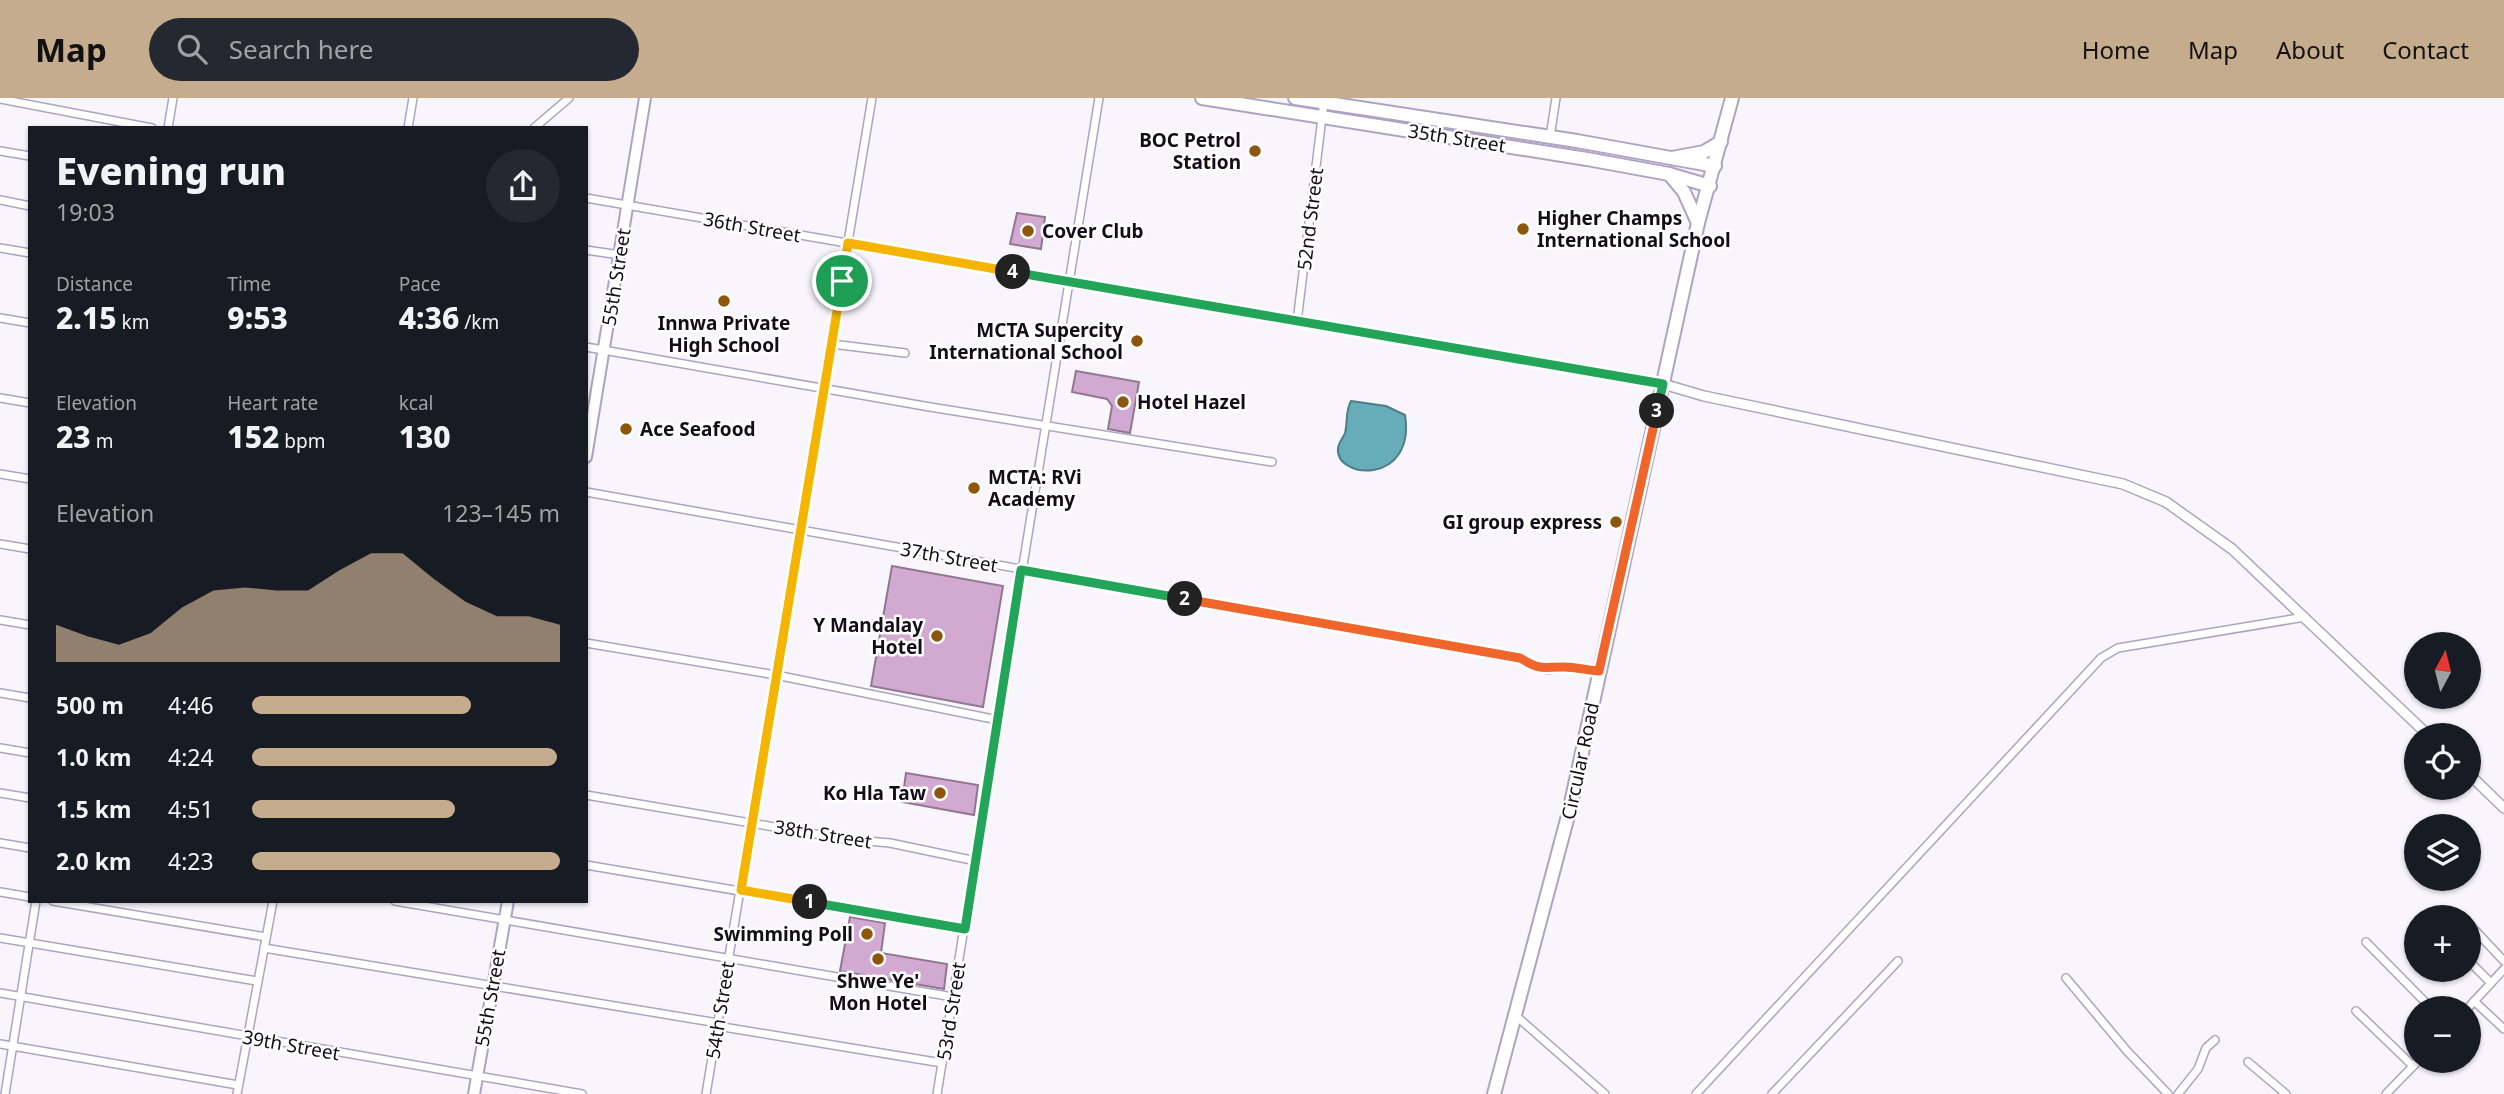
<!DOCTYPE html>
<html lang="en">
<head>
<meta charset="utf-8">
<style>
  body { margin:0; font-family:"Noto Sans",sans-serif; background:#242831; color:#f1f3f6; height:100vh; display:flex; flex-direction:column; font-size:26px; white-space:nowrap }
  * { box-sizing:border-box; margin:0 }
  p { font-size:23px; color:#9ea1a6 }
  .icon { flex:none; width:38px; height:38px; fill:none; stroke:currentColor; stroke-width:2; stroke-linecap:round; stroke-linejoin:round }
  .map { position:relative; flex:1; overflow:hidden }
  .panel { position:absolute; left:28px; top:28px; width:560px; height:777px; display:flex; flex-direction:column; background:#171b24; border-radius:0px; box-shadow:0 2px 5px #0004 }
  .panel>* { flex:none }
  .needle { width:46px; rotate:7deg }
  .tools { position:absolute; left:2404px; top:534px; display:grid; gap:14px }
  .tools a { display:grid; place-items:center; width:77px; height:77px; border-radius:50%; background:#171b24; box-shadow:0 2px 5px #0004; font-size:35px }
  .pin { position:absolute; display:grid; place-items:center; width:60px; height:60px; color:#fff; margin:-30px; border:4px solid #fff; border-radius:50%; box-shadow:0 2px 7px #0007 }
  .km { position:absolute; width:35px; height:35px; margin:-18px; border-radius:50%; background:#222; color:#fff; font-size:19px; line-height:35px; text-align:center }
  .round { display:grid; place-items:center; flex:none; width:74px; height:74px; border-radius:37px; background:#242831 }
  .headline { display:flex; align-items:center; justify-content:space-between; height:119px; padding:0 28px }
  h1 { font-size:38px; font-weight:800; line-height:52px }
  .metrics { display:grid; grid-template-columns:repeat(3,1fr); gap:10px; height:119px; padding:7px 28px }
  .metrics div { display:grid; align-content:center }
  .metrics b { font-size:30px; font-weight:800 }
  .metrics small { font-size:19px; font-weight:400 }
  .metrics p { font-size:19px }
  .chart { height:196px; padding:14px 28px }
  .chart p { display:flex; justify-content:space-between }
  .chart svg { width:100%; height:126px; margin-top:7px; fill:#c4ac8d; opacity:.7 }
  ul { padding:0 28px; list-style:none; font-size:23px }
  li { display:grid; grid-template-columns:112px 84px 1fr; align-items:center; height:52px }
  li i { height:18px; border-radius:9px; background:#c4ac8d }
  header { display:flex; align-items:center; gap:42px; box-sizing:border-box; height:98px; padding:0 35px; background:#c4ac8d; color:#111 }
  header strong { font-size:33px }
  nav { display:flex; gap:38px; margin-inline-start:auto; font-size:24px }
  .search { width:490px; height:63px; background:#242831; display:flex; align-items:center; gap:18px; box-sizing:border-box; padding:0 24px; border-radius:38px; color:#9ea1a6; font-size:26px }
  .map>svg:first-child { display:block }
  .water { fill:#67acb9; stroke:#4e7d89; stroke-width:2 }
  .building { fill:#d2a9d0; stroke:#917890; stroke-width:2 }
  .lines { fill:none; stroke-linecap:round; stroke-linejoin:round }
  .minor-casing { stroke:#aea3c2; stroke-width:10 }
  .tertiary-casing { stroke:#aea3c2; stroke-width:12 }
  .secondary-casing { stroke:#aea3c2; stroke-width:14 }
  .primary-casing { stroke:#aea3c2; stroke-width:16 }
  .trunk-casing { stroke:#aea3c2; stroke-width:16 }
  .minor { stroke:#fff; stroke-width:7 }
  .tertiary { stroke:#fff; stroke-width:9 }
  .secondary { stroke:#fff; stroke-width:10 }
  .primary { stroke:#fff; stroke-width:12 }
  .trunk { stroke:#fff; stroke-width:12 }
  .split-1-casing { stroke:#fff; stroke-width:14 }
  .split-2-casing { stroke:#fff; stroke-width:14 }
  .split-3-casing { stroke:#fff; stroke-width:14 }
  .split-4-casing { stroke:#fff; stroke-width:14 }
  .split-5-casing { stroke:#fff; stroke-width:14 }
  .split-1 { stroke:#f5b400; stroke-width:9 }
  .split-2 { stroke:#22a559; stroke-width:9 }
  .split-3 { stroke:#f0652b; stroke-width:9 }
  .split-4 { stroke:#22a559; stroke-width:9 }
  .split-5 { stroke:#f5b400; stroke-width:9 }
  .poi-dot { fill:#8e560d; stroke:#fff; stroke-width:2.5 }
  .labels { text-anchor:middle; stroke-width:5; stroke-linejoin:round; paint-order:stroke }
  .street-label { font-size:19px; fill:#120e19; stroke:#fff }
  .poi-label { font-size:19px; font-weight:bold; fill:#120e19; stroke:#fff; text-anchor:end }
</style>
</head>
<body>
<header>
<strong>Map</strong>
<div class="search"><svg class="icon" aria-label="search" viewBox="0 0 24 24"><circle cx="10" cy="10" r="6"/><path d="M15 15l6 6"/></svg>Search here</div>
<nav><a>Home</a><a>Map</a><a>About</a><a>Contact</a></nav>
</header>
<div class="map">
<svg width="2504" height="996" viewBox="0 0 2504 996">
  <rect width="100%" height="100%" fill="#f8f5fc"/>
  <!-- water -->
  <path class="water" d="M 1351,303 L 1386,308 L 1405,317 C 1416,387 1335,382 1338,350 C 1339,344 1343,340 1345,335 C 1348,324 1345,313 1351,303 Z"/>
  <!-- building -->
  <g class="building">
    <polygon points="1017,115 1045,119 1041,151 1010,146"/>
    <polygon points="1076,273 1139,284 1130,335 1108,331 1112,308 1107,301 1072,294"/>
    <polygon points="892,468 1003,488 983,609 871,588"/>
    <polygon points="906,675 978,687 974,717 902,704"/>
    <polygon points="850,819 885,825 881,855 947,866 944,891 840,873"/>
  </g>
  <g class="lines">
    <defs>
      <g id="minor">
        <polyline points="0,1 152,30"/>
        <polyline points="168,30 173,0"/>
        <polyline points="408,30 413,0"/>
        <polyline points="534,30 569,0"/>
        <polyline points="1550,39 1556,0"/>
        <polyline points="0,53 30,58"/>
        <polyline points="586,100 1663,286"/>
        <polyline points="0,102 30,108"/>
        <polyline points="0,150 30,155"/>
        <polyline points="586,152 620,157"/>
        <polyline points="0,220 30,225"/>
        <polyline points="1297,224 1324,3"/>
        <polyline points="832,246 905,255"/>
        <polyline points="586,249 930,309 1272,364"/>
        <polyline points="0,300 30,305"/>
        <polyline points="0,376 30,381"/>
        <polyline points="586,394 1467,550 1520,560 1535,569 1549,572 1562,569 1599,573"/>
        <polyline points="0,446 30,451"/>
        <polyline points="0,522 30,527"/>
        <polyline points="586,545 776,577 998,622"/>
        <polyline points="0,595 30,600"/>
        <polyline points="0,650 30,655"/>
        <polyline points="0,695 30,700"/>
        <polyline points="586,697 845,741 890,745 976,763"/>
        <polyline points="0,745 30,750"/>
        <polyline points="586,767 965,831"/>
        <polyline points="0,794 30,799"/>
        <polyline points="53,803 266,839"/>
        <polyline points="395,803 953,899"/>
        <polyline points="2470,827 2504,863"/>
        <polyline points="0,840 257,883"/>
        <polyline points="2366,844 2431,910"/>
        <polyline points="264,850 718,925"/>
        <polyline points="2469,863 2491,885"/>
        <polyline points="2066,880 2127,953 2168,996"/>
        <polyline points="0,895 582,996"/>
        <polyline points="2474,903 2504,931"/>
        <polyline points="2468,910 2504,871"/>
        <polyline points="2356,913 2413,968"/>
        <polyline points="1515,917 1605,996"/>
        <polyline points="717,928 942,965"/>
        <polyline points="0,946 238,987"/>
        <polyline points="2248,964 2286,996"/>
        <polyline points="5,996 36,803"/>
        <polyline points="237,996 273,803"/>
        <polyline points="706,996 872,0"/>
        <polyline points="937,996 1099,0"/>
        <polyline points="1696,996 2101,560 2118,550 2305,519"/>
        <polyline points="1772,996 1898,863"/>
        <polyline points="2178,996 2198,971 2206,950 2215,942"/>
        <polyline points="2386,996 2419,962"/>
      </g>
      <g id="tertiary">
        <polyline points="1663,286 1704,298 2123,386 2166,404 2232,451 2428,637"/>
        <polyline points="2469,676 2504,710"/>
      </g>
      <g id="secondary">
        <polyline points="586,359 645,0"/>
        <polyline points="474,996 508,803"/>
      </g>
      <g id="primary">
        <polyline points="1202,0 1587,61 1669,76 1710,88"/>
        <polyline points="1295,0 1577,43 1715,68"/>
        <polyline points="1494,996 1569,714 1698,125 1732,0"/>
      </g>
      <g id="trunk">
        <polyline points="1672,60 1704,54 1721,44"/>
        <polyline points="1669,76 1684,94 1698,125"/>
      </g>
    </defs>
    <!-- minor casing -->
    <use href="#minor" class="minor-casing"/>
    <!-- tertiary casing -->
    <use href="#tertiary" class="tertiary-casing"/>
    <!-- secondary casing -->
    <use href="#secondary" class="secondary-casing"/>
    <!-- primary casing -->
    <use href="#primary" class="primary-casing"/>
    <!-- trunk casing -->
    <use href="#trunk" class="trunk-casing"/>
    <!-- minor -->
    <use href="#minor" class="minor"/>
    <!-- tertiary -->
    <use href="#tertiary" class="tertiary"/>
    <!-- secondary -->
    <use href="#secondary" class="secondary"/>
    <!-- primary -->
    <use href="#primary" class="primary"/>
    <!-- trunk -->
    <use href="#trunk" class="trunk"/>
  </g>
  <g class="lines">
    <defs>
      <polyline id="split-1" points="810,804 741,792 842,183"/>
      <polyline id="split-2" points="810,804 965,831 1021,472 1185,501"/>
      <path id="split-3" d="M 1185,501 L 1520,560 C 1542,573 1541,569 1564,569 C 1575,569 1587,572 1599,573 L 1657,313"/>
      <polyline id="split-4" points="1013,174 1663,286 1657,313"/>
      <polyline id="split-5" points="842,183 848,145 1013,174"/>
    </defs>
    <!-- split-1 casing -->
    <use href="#split-1" class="split-1-casing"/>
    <!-- split-2 casing -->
    <use href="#split-2" class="split-2-casing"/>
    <!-- split-3 casing -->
    <use href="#split-3" class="split-3-casing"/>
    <!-- split-4 casing -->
    <use href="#split-4" class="split-4-casing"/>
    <!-- split-5 casing -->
    <use href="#split-5" class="split-5-casing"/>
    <!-- split-1 -->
    <use href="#split-1" class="split-1"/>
    <!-- split-2 -->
    <use href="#split-2" class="split-2"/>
    <!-- split-3 -->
    <use href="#split-3" class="split-3"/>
    <!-- split-4 -->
    <use href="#split-4" class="split-4"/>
    <!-- split-5 -->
    <use href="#split-5" class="split-5"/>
  </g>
  <!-- markers -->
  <g class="poi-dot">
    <circle cx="1255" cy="53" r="7"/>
    <circle cx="1523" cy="131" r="7"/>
    <circle cx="1028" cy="133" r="7"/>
    <circle cx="724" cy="203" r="7"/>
    <circle cx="1137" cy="243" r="7"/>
    <circle cx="1123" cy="304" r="7"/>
    <circle cx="626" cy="331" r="7"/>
    <circle cx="974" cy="390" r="7"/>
    <circle cx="1616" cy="424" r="7"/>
    <circle cx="937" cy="538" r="7"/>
    <circle cx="940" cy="695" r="7"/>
    <circle cx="867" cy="836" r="7"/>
    <circle cx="878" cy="861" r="7"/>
  </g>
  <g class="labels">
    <!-- street labels -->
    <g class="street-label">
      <text transform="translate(1457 40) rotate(9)" y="7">35th Street</text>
      <text transform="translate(1310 121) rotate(-83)" y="7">52nd Street</text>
      <text transform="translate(752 129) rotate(10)" y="7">36th Street</text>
      <text transform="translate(616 179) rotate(-81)" y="7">55th Street</text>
      <text transform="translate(949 459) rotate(10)" y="7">37th Street</text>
      <text transform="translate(1580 663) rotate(-78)" y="7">Circular Road</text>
      <text transform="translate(823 736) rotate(9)" y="7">38th Street</text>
      <text transform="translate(490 900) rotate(-80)" y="7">55th Street</text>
      <text transform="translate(720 912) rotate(-81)" y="7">54th Street</text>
      <text transform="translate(951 913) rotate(-81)" y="7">53rd Street</text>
      <text transform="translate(291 947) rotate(10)" y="7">39th Street</text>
    </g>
    <!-- poi labels -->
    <g class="poi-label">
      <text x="1241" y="49">BOC Petrol<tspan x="1241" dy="22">Station</tspan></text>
      <text x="1537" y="127" text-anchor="start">Higher Champs<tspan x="1537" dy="22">International School</tspan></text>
      <text x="1042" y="140" text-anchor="start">Cover Club</text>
      <text x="724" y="232" text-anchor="middle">Innwa Private<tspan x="724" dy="22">High School</tspan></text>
      <text x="1123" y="239">MCTA Supercity<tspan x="1123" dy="22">International School</tspan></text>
      <text x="1137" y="311" text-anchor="start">Hotel Hazel</text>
      <text x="640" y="338" text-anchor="start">Ace Seafood</text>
      <text x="988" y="386" text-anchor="start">MCTA: RVi<tspan x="988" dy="22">Academy</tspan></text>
      <text x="1602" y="431">GI group express</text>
      <text x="923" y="534">Y Mandalay<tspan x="923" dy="22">Hotel</tspan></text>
      <text x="926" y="702">Ko Hla Taw</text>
      <text x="853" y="843">Swimming Poll</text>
      <text x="878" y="890" text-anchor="middle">Shwe Ye'<tspan x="878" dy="22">Mon Hotel</tspan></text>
    </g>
  </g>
</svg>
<div class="tools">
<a><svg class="needle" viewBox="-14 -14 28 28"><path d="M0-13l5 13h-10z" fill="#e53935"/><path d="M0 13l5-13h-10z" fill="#9ea1a6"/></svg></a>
<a><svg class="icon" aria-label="locate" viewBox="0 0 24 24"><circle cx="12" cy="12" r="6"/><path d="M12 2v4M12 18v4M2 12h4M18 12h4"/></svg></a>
<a><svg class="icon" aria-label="layers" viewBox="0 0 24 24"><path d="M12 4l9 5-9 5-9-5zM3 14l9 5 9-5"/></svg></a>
<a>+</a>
<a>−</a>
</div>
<div class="pin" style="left:842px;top:183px;background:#1e9e55"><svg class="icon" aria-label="arrive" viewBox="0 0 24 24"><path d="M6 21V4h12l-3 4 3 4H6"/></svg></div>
<b class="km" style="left:810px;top:804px">1</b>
<b class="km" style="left:1185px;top:501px">2</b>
<b class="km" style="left:1657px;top:313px">3</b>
<b class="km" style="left:1013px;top:174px">4</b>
<section class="panel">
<div class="headline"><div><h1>Evening run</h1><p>19:03</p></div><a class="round"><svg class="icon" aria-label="share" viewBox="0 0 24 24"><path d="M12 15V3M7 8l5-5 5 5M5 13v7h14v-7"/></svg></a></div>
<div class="metrics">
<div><p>Distance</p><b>2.15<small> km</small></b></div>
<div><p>Time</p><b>9:53</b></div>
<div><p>Pace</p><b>4:36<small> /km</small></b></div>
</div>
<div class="metrics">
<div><p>Elevation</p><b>23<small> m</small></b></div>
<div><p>Heart rate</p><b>152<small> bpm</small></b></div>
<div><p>kcal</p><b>130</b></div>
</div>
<div class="chart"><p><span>Elevation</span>123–145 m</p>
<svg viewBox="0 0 160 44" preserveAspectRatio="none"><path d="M0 44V31L10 35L20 38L30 34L40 25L50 19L60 18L70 19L80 19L90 12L100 6L110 6L120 15L130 23L140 28L150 28L160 31V44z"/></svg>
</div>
<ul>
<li><b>500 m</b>4:46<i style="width:71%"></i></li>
<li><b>1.0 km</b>4:24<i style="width:99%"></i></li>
<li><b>1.5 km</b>4:51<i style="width:66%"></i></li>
<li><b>2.0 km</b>4:23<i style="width:100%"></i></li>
</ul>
</section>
</div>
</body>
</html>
